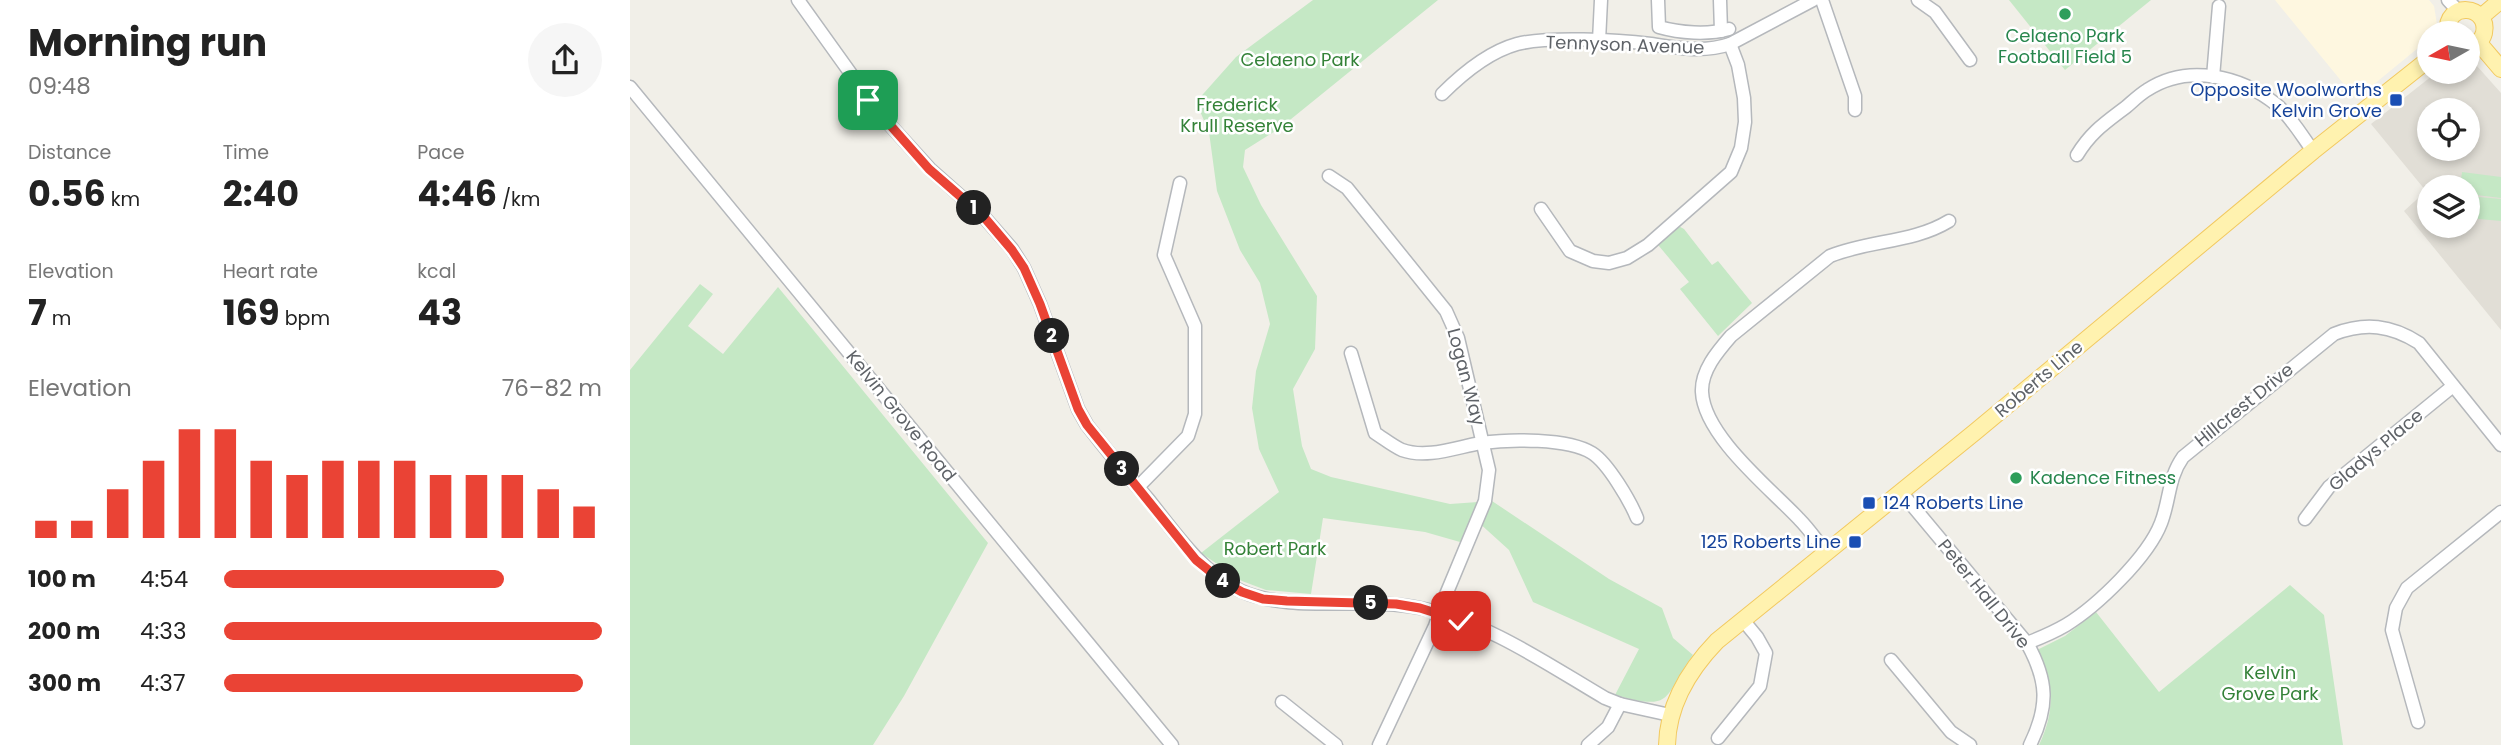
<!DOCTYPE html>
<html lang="en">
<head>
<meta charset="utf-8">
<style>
  body { margin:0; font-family:Poppins,sans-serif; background:#f6f6f6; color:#222; height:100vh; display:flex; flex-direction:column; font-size:26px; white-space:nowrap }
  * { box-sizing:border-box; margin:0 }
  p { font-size:23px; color:#767676 }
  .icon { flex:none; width:38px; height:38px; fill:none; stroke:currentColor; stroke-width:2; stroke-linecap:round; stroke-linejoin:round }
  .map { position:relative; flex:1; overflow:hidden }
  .panel { display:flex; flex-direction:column; background:#fff; width:630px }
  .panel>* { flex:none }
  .needle { width:46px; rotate:261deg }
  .controls { position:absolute; left:1787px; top:21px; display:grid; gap:14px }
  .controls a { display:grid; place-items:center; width:63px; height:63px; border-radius:50%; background:#fff; box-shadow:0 4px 10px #0003; font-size:35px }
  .pin { position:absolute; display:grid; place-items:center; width:60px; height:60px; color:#fff; margin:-30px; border-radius:14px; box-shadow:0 4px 10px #0006 }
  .km { position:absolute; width:35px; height:35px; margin:-18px; border-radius:50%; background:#222; color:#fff; font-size:19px; line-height:35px; text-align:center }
  .round { display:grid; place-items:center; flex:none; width:74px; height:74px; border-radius:37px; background:#f6f6f6 }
  .overview { display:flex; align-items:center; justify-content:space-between; height:119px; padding:0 28px }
  h1 { font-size:38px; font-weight:700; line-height:52px }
  .metrics { display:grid; grid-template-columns:repeat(3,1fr); gap:10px; height:119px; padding:7px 28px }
  .metrics div { display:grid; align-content:center }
  .metrics b { font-size:35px; font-weight:700 }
  .metrics small { font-size:19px; font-weight:400 }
  .metrics p { font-size:19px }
  .chart { height:196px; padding:14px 28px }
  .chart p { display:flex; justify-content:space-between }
  .chart svg { width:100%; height:126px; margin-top:7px; stroke:#ea4335; stroke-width:6 }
  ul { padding:0 28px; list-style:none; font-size:23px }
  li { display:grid; grid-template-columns:112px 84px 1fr; align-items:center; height:52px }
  li i { height:18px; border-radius:9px; background:#ea4335 }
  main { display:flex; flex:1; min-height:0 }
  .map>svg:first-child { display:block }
  .commercial { fill:#fef7e0 }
  .education { fill:#e1ded6; fill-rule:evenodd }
  .green { fill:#c5e8c5 }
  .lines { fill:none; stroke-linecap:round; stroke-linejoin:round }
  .minor-casing { stroke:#b5b8bc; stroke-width:15 }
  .major-casing { stroke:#f2c960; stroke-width:18 }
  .minor { stroke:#fff; stroke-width:12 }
  .major { stroke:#fff2af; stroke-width:16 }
  .route-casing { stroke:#fff; stroke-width:14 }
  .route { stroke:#ea4335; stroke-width:9 }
  .leisure-dot { fill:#2e9e5b; stroke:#fff; stroke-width:2.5 }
  .transit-dot { fill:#1a4fb4; stroke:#fff; stroke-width:2.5 }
  .labels { text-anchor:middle; stroke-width:5; stroke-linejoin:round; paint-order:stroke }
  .leisure-label { font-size:18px; fill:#27864d; stroke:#fff }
  .street-label { font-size:18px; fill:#5f6368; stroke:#fff }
  .park-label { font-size:18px; fill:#348238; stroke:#fff }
  .transit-label { font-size:18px; fill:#164399; stroke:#fff; text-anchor:end }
</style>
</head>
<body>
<main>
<section class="panel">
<div class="overview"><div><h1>Morning run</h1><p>09:48</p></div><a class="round"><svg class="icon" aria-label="share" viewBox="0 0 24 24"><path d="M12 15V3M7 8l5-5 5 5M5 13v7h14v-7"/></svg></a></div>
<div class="metrics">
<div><p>Distance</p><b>0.56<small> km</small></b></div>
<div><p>Time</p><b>2:40</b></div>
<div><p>Pace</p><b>4:46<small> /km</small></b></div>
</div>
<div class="metrics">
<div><p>Elevation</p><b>7<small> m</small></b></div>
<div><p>Heart rate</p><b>169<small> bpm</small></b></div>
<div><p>kcal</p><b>43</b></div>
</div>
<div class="chart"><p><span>Elevation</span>76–82 m</p>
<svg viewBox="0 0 160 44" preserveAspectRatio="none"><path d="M5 44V38M15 44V38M25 44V27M35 44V17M45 44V6M55 44V6M65 44V17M75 44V22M85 44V17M95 44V17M105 44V17M115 44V22M125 44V22M135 44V22M145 44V27M155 44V33"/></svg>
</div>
<ul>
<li><b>100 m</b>4:54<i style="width:74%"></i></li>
<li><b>200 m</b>4:33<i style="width:100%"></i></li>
<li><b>300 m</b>4:37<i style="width:95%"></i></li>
</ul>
</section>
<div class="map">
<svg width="1871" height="745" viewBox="0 0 1871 745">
  <rect width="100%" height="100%" fill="#f1efe8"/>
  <!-- commercial -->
  <polygon class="commercial" points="1645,0 1799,0 1804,6 1807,24 1805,33 1799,33 1799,39 1726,99"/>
  <!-- education -->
  <path class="education" d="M 1838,61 L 1846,65 L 1871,93 L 1871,330 L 1774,211 L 1796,191 L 1741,124 L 1807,72 L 1838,72 ZM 1799,110 L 1838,110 L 1838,149 L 1799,149 ZM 1799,187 L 1838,187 L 1838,226 L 1799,226 Z"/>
  <!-- green -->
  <g class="green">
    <path d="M 683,0 L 808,0 L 650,128 L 615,150 L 613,167 L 631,205 L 687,296 L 685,349 L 663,389 L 672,446 L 681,469 L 701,477 L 820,504 L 862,501 L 979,579 L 1032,608 L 1043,638 L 1063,655 C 1032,697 1046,712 985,695 L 1009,649 L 903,602 L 879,550 L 847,521 L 837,544 L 795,532 L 693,518 L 681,594 L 636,590 L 612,581 L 571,553 L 649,492 L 629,449 L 622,408 L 626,371 L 640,324 L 630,283 L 610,250 L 587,191 L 579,132 L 566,102 L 606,57 Z"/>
    <polygon points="1379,0 1521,0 1435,70"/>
    <polygon points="1832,172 1871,177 1871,198 1838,194 1838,187 1830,187"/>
    <polygon points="1838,196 1871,199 1871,221 1838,218"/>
    <polygon points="1043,223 1054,229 1082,265 1088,261 1122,303 1088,336 1050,289 1059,282 1024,240"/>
    <polygon points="70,284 83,294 58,326 93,354 148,287 358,543 274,696 243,745 0,745 0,370"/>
    <path d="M 1660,585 L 1694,615 L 1713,745 L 1409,745 C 1425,711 1425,684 1405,651 L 1435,636 L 1466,612 L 1529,692 Z"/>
  </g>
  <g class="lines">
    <defs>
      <g id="minor">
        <path d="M 168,0 L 249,113 L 300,169 L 354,217 L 382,249 L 394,268 L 410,304 L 448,409 L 457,425 C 477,451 497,475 518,499 C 545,533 571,572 611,591 C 659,613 736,597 790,608 C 857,622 917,664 975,698 L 990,704 L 1040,715"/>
        <path d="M 1028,0 L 1029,27 C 1050,33 1078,35 1099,29"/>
        <polyline points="1090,0 1091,31"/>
        <polyline points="1192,0 1225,96 1225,110"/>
        <polyline points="1288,0 1305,12 1340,60"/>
        <polyline points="1818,0 1828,11"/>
        <polyline points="969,41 971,0"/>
        <polyline points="1583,77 1589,6"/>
        <polyline points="0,87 542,745"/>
        <path d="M 812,94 C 833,73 858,52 887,44 C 919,36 988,40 1021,44 C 1047,48 1074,53 1100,44 L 1183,0"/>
        <path d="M 1447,155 C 1461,132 1475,123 1496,107 C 1503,101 1509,95 1517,90 C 1558,63 1611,76 1647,105 C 1661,117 1672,136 1683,151"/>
        <polyline points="699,176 717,188 816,311 828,338 859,470 855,501 815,597 805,626 749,745"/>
        <polyline points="911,209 940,251 963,261 979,263 997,258 1018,245 1101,172 1111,148 1115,122 1114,98 1108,65 1100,44"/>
        <path d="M 721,353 L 745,433 C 753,438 763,446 772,450 C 797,459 827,447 851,443 C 879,439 938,438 962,453 C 978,463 1000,501 1007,518"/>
        <polyline points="508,487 558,436 565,414 565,326 534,255 550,183"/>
        <path d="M 1271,492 L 1397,643 C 1418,681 1419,706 1400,745"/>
        <polyline points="1675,519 1699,487 1823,386"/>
        <path d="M 1196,552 C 1187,541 1179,529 1169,519 C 1141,489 1074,436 1072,392 C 1071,371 1087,352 1101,336 L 1200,256 C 1239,240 1283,243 1319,221"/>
        <path d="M 1397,643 C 1410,638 1424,632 1436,625 C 1467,606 1518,557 1531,523 C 1540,500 1538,478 1553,457 L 1704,334 C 1735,322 1761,325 1789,343 L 1871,445"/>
        <polyline points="1261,660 1321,732 1340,745"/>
        <polyline points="652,702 706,745"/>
        <polyline points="1788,722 1762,630 1766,608 1777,588 1871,512"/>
        <polyline points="1088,738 1130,686 1136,653 1127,637 1113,620"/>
        <polyline points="958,745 978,727 990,704"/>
      </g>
      <g id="major">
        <polyline points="1851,17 1871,0"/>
        <path d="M 1818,33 C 1814,0 1860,5 1854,33 C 1852,41 1845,45 1838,47"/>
        <polyline points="1848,42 1871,69"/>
        <path d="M 1037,745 C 1038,704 1059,670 1087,641 L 1345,432 L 1683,151 L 1799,59"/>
      </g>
    </defs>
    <!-- minor casing -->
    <use href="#minor" class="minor-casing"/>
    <!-- major casing -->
    <use href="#major" class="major-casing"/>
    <!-- minor -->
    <use href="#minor" class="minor"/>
    <!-- major -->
    <use href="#major" class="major"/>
  </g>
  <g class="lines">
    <defs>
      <polyline id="route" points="238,100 299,169 354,217 382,250 394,268 410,304 448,409 457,425 566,560 592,581 612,592 633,599 657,601 766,604 790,608 831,621"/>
    </defs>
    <!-- route casing -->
    <use href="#route" class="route-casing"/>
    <!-- route -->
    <use href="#route" class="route"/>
  </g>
  <!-- markers -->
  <g class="leisure-dot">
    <circle cx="1435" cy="14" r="7"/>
    <circle cx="1386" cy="478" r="7"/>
  </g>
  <g class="transit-dot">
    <rect x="1759" y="93" width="14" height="14" rx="3.5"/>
    <rect x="1232" y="496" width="14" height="14" rx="3.5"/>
    <rect x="1218" y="535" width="14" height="14" rx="3.5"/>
  </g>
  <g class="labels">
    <!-- leisure labels -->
    <g class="leisure-label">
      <text x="1435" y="42">Celaeno Park<tspan x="1435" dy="21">Football Field 5</tspan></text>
      <text x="1400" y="484" text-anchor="start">Kadence Fitness</text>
    </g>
    <!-- street labels -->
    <g class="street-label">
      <text transform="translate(995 45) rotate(2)" y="6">Tennyson Avenue</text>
      <text transform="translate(836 377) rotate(75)" y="6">Logan Way</text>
      <text transform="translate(1409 379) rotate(-40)" y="6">Roberts Line</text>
      <text transform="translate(1614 405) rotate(-39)" y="6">Hillcrest Drive</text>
      <text transform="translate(271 416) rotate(51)" y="6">Kelvin Grove Road</text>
      <text transform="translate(1746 450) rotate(-40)" y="6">Gladys Place</text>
      <text transform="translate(1354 594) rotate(51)" y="6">Peter Hall Drive</text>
    </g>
    <!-- park labels -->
    <g class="park-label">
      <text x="670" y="66">Celaeno Park</text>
      <text x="607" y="111">Frederick<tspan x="607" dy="21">Krull Reserve</tspan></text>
      <text x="645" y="555">Robert Park</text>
      <text x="1640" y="679">Kelvin<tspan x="1640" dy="21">Grove Park</tspan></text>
    </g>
    <!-- transit labels -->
    <g class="transit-label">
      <text x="1752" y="96">Opposite Woolworths<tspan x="1752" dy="21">Kelvin Grove</tspan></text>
      <text x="1253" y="509" text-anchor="start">124 Roberts Line</text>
      <text x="1211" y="548">125 Roberts Line</text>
    </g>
  </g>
</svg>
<div class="controls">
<a><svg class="needle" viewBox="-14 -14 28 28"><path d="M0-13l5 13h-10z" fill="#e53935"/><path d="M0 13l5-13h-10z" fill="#767676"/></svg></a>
<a><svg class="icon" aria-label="locate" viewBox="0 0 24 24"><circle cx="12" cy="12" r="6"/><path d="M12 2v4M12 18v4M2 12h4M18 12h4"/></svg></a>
<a><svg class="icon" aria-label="layers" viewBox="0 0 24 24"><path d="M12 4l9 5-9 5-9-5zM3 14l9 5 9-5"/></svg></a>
</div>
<div class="pin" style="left:238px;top:100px;background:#1e9e55"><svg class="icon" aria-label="arrive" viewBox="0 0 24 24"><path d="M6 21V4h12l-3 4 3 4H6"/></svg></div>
<div class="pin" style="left:831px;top:621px;background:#d93025"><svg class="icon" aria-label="check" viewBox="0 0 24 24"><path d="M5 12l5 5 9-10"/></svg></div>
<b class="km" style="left:344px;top:208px">1</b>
<b class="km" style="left:422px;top:336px">2</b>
<b class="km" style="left:492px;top:469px">3</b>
<b class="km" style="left:593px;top:581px">4</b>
<b class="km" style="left:741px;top:603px">5</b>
</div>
</main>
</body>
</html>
